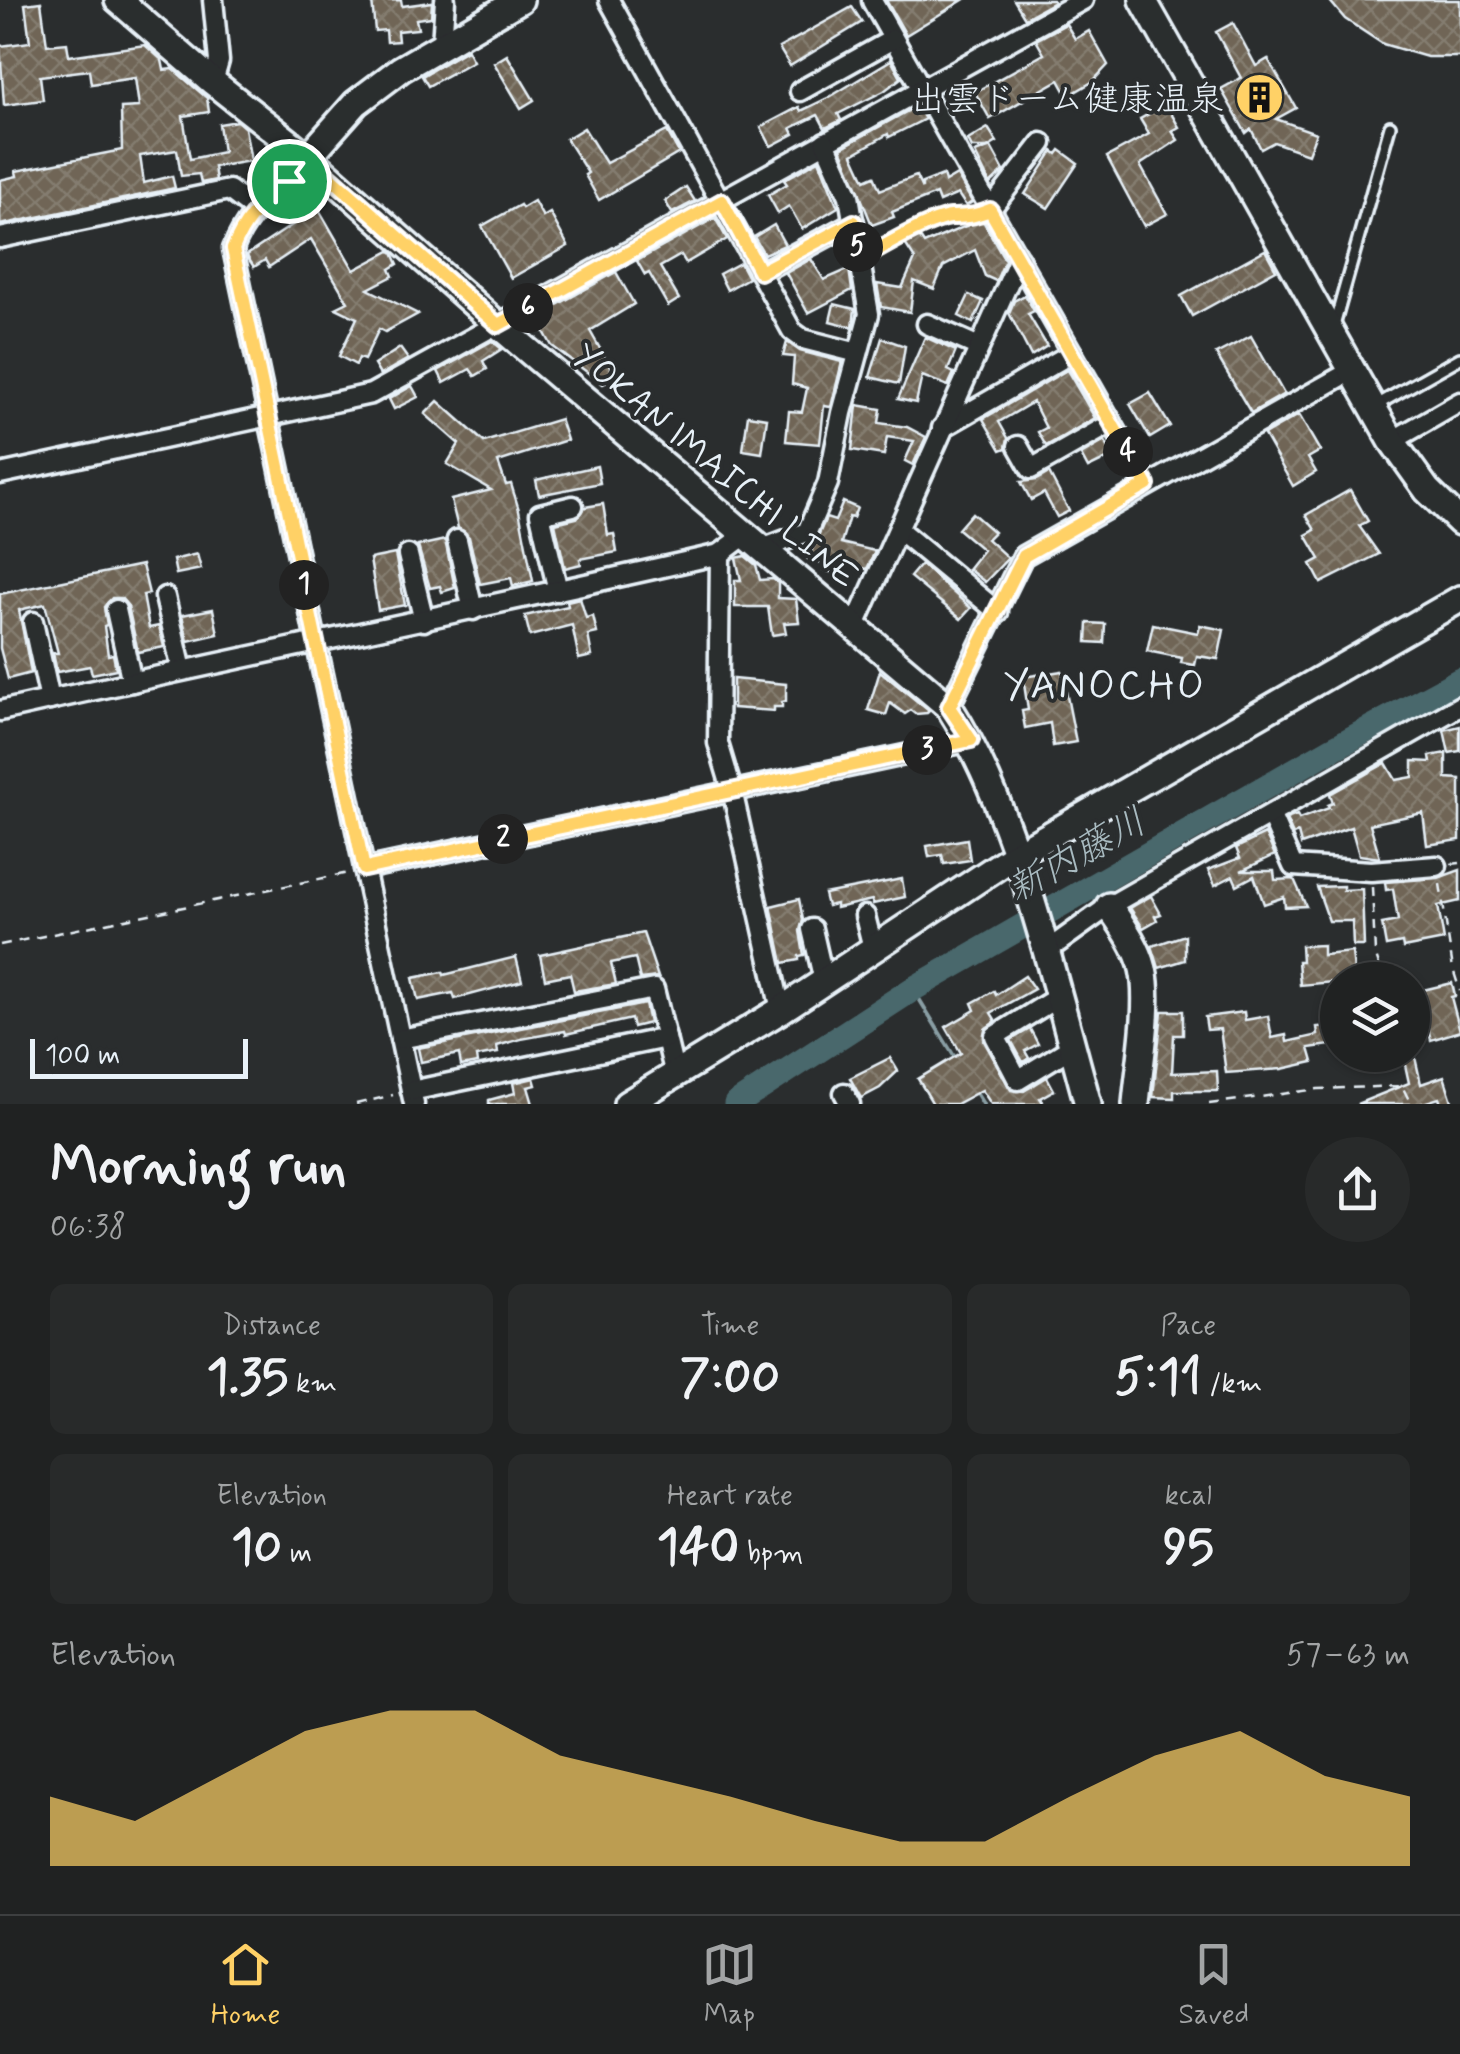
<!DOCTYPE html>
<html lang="en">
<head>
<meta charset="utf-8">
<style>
  body { margin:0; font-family:Mynerve,"Klee One",sans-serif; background:#282a2a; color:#f1f3f6; height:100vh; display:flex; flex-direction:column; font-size:38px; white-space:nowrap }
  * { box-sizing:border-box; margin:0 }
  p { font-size:32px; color:#a2a4a5 }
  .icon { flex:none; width:55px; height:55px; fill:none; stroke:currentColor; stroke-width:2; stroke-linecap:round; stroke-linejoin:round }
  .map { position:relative; height:1104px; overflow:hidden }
  .drawer { display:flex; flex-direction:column; background:#202222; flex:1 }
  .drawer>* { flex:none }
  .fabs { position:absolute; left:1320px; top:962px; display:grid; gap:20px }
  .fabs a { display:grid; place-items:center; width:110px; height:110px; border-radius:50%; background:#202222; box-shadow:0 2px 8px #0004,0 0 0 2px #3d3f40; font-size:50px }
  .scale { position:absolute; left:30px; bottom:25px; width:218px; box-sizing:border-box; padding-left:10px; border:5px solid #e8f1f8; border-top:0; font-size:28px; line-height:35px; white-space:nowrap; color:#e8f1f8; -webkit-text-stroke:8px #2a2d2e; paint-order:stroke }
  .pin { position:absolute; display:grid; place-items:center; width:85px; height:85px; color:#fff; margin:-42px; border:5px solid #fff; border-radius:50%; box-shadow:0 2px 10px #0007 }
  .km { position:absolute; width:50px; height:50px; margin:-25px; border-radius:50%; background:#222; color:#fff; font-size:28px; line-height:50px; text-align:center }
  .round { display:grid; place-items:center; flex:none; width:105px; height:105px; border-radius:52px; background:#282a2a }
  .overview { display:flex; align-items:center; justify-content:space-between; height:170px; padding:0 50px }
  h1 { font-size:55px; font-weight:800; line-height:75px }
  .figures { display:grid; grid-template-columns:repeat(3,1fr); gap:15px; height:170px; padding:10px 50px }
  .figures div { display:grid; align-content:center; border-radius:15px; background:#282a2a; text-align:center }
  .figures b { font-size:50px; font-weight:800 }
  .figures small { font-size:28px; font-weight:400 }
  .figures p { font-size:28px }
  .chart { height:280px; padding:20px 50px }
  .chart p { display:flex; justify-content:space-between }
  .chart svg { width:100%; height:180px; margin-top:10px; fill:#ffd166; opacity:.7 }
  .dock { display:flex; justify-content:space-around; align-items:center; height:140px; border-top:2px solid #3d3f40; background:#202222; font-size:28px; color:#a2a4a5 }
  .dock a { display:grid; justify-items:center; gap:5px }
  .dock .selected { color:#ffd166 }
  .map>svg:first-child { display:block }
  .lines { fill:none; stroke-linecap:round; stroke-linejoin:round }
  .stream { stroke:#899ea4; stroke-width:4 }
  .river { stroke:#49676c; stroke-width:25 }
  .building { fill:url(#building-cross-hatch); stroke:#e8f1f8; stroke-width:2.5 }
  .lane-casing { stroke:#e8f1f8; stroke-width:16 }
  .street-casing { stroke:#e8f1f8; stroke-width:25 }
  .secondary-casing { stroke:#e8f1f8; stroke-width:32 }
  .path { stroke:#e8f1f8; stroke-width:2.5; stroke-dasharray:10 8; stroke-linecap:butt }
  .lane { stroke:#2a2d2e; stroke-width:9 }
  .street { stroke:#2a2d2e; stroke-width:18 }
  .secondary { stroke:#2a2d2e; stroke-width:25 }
  .route-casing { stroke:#fff; stroke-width:20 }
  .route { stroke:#ffd166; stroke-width:12 }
  .labels { text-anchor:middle; stroke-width:8; stroke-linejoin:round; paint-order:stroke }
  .poi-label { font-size:35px; fill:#e8f1f8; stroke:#2a2d2e; text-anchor:end }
  .street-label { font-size:35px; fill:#e8f1f8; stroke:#2a2d2e }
  .water-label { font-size:38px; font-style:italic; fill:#a8bac0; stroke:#2a2d2e }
  .quarter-label { font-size:40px; letter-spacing:2.5px; fill:#e8f1f8; stroke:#2a2d2e }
</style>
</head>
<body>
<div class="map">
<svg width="1460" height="1104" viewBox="0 0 1460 1104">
  <defs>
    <pattern id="building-cross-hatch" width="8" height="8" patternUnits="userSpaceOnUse" patternTransform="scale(2.5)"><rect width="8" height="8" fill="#6f6556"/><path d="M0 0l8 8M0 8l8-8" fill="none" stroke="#847c6f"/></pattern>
  </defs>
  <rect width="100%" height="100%" fill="#2a2d2e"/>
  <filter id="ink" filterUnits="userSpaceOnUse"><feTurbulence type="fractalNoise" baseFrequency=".01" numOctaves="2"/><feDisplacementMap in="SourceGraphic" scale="20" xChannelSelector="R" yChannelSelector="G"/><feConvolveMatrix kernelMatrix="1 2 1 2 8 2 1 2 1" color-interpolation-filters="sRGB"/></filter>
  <g filter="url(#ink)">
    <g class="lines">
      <!-- stream -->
      <g class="stream">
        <polyline points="913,989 957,1061"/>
        <polyline points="975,1091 983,1104"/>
      </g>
      <!-- river -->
      <polyline class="river" points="736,1104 913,989 1330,750 1460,680"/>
    </g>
    <!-- building -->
    <g class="building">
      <polygon points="401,0 402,6 432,2 431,17 416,19 418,29 397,31 398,41 387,42 386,30 375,31 372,1"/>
      <polygon points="886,0 963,0 906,35"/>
      <polygon points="1014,0 1053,0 1054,2 1025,18"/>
      <polygon points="1329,0 1460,0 1460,57 1427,57 1383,44 1345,19"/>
      <polygon points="41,2 47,45 67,43 69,56 145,45 162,60 164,70 173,69 207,98 209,112 183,116 190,159 223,152 219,124 237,121 245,128 251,161 214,167 216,180 201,183 199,174 181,176 177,150 140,156 144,183 172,176 175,188 0,225 0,180 17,176 16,171 122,150 121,108 139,107 135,78 91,84 89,70 40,76 43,100 4,105 0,46 30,42 25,4"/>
      <polygon points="852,7 862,22 790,66 779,48"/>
      <polygon points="1233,23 1256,66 1268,59 1296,108 1276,119 1316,133 1308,154 1274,142 1261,149 1251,129 1246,133 1221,89 1241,78 1216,32"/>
      <polygon points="1066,24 1075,39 1089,31 1108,65 1092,82 1068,96 1059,80 990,119 975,92 1044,54 1036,40"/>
      <polygon points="467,50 473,61 428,86 422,76"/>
      <polygon points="507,55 534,100 521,108 494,63"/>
      <polygon points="891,60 901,78 884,91 838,114 841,120 825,128 818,115 791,128 794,134 771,146 761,127 799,107 801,111 828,98"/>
      <polygon points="917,106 925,119 889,137 888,134 853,154 865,180 874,176 880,190 916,176 922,189 922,183 943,175 945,182 957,175 972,202 966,206 958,194 939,202 936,194 892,212 894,217 872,225 841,148"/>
      <polygon points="1168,108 1179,127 1172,131 1178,140 1140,165 1167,214 1144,226 1107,157 1149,134 1140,119 1158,109 1160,112"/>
      <polygon points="584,128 606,163 667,131 679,153 599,200 585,175 588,173 566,139"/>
      <polygon points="988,128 997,142 987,148 972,148 968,140"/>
      <polygon points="991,147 1004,171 990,184 975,153"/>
      <polygon points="1060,150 1078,163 1048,208 1025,194 1053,151 1057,154"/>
      <polygon points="819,160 838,207 802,229 789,206 778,213 768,195 787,184 784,180"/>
      <polygon points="686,187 695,201 672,213 665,201"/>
      <polygon points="534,201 543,217 550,213 568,246 511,278 482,226 520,205 522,208"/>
      <polygon points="318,208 354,270 390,251 393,253 398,264 390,269 393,276 368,289 418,314 385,332 379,329 364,360 359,358 356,365 339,356 357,318 336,308 348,302 311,239 269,267 265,260 254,267 248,258 247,255"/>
      <polygon points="715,218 727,239 686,263 681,255 660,267 679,299 668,306 649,273 645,275 637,261"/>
      <polygon points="982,219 1005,260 996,281 985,276 975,250 943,267 934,289 914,281 910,312 881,307 877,284 902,288 915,259 904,242 917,233 924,244"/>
      <polygon points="774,225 785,245 764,254 754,237"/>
      <polygon points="1265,250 1276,270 1192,316 1181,296"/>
      <polygon points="811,259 824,280 849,269 852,290 808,313 786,273"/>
      <polygon points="740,263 748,278 727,290 719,274"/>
      <polygon points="616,272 634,304 590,331 616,377 603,384 552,346 536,317"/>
      <polygon points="969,295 983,301 973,323 959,316"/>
      <polygon points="1025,295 1034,311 1028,314 1047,346 1031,356 1009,313 1014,301"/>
      <polygon points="834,304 855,309 853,327 830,321"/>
      <polygon points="1251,336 1284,394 1251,413 1216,354"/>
      <polygon points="925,337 956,351 948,370 954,373 948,386 922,376 916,403 898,399"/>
      <polygon points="882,338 905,346 899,384 870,377"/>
      <polygon points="492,341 502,349 483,361 487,369 475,376 470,369 444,383 438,371"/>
      <polygon points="787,342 800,351 842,362 831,407 824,406 820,444 786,441 789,411 802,412 807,388 792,384 794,357 783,356"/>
      <polygon points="400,348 408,359 380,375 374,365"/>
      <polygon points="1067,370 1095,418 1046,446 1038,432 1046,428 1033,402 999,422 1008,438 1006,448 1001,450 983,419"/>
      <polygon points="412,386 418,397 394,409 389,399"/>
      <polygon points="1150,393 1170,426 1150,438 1130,404"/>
      <polygon points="438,401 484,442 560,419 567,440 498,462 506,485 511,484 519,510 533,581 513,586 511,578 480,584 469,537 458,528 451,500 491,490 447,464 459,444 425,414"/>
      <polygon points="857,405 881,409 879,423 907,427 926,437 913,465 905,461 914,441 887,437 884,455 852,450"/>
      <polygon points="748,415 767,418 762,453 743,450"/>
      <polygon points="1299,415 1320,451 1308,458 1316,472 1293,486 1264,435"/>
      <polygon points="1105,441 1113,456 1088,468 1081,455"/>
      <polygon points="597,466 600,483 539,495 536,480"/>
      <polygon points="1049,473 1069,511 1057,517 1044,493 1031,500 1021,482 1036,480"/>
      <polygon points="1350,490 1368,521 1359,526 1379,554 1321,583 1311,564 1320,559 1306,535 1315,530 1306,515"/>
      <polygon points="843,502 857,508 853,518 849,517 841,543 875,551 867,569 845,564 842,576 824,570 826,564 808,559 826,518 835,521"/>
      <polygon points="603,504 608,535 614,534 617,552 580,559 581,564 565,568 555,523 577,518 585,507"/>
      <polygon points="972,513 994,532 987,539 1008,558 985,582 968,569 983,550 958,529"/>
      <polygon points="445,540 455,588 442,592 440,586 430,588 418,546"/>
      <polygon points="197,554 201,569 176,574 173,560"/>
      <polygon points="395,554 405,605 378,610 370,559"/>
      <polygon points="745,556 756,565 760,580 773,579 778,583 778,598 796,599 799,622 784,623 786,633 772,635 768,607 735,607 735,580 741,580 736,558"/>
      <polygon points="921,564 971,608 961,619 910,577"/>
      <polygon points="142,565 149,594 143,595 149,628 159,626 164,647 138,652 128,606 121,598 112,598 104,607 107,625 104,626 108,655 113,654 116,669 92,674 90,666 57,672 53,653 58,653 45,604 19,610 31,673 8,679 0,648 0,594"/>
      <polygon points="580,598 586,618 593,616 597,633 588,635 592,656 579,659 572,625 530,636 525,616 568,606 567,601"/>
      <polygon points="213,609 218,634 188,641 182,615"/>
      <polygon points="1088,623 1105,624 1104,643 1087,642"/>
      <polygon points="1153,624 1198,633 1200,625 1224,630 1218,659 1197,656 1195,665 1181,663 1182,658 1147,651"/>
      <polygon points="880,671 929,711 927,713 916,714 911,710 905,714 890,703 886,715 868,710"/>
      <polygon points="1062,671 1076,742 1053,746 1050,723 1025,728 1022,711 1028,710 1023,677"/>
      <polygon points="733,679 786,684 786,701 782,702 782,707 774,707 774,711 733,708"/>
      <polygon points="1460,726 1460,751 1449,753 1444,730"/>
      <polygon points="1446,753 1446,778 1460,779 1460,840 1427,845 1423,813 1370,824 1380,858 1359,855 1351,827 1301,845 1298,833 1293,835 1286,819 1297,815 1299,819 1329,808 1328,805 1333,803 1330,794 1386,763 1396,780 1413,777 1413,761 1431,762 1430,756"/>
      <polygon points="1265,834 1275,855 1241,871 1274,871 1275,880 1294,879 1306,906 1285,907 1284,897 1264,904 1254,876 1237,885 1233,876 1215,885 1208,870 1240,858 1236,848"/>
      <polygon points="967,839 970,860 944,864 942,855 929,857 927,846"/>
      <polygon points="1460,870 1460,901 1438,906 1444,940 1403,948 1402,943 1386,946 1382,924 1398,921 1393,889 1386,890 1385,882 1438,878"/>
      <polygon points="902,879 905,897 873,904 872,900 836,908 836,904 827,906 824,894"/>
      <polygon points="1343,886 1343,890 1362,889 1364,946 1353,946 1352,921 1329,921 1317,887"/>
      <polygon points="1151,896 1161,914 1155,916 1157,920 1143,928 1130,908"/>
      <polygon points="799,899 803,920 800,931 804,955 799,956 799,960 783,963 771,906"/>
      <polygon points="643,933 658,977 640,979 635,958 611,963 616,984 574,991 570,974 545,979 540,955"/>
      <polygon points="1185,935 1185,960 1159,968 1152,946"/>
      <polygon points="1323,945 1323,955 1352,952 1355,980 1300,985 1298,961 1302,961 1301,946"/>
      <polygon points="516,957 522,981 455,999 453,993 418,1000 413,978 443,972 444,975"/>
      <polygon points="1025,976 1034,989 991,1013 996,1021 985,1029 984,1041 1011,1090 1024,1091 1047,1077 1054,1090 1040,1098 1044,1104 991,1104 982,1090 956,1104 933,1104 918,1079 961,1053 946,1027 975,1010 972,1003 994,991 996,995"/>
      <polygon points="1452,983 1455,996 1451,997 1460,1031 1431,1040 1419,991"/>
      <polygon points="645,1004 649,1023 633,1027 631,1019 566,1034 565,1031 521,1039 497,1046 498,1053 476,1057 477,1063 461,1066 459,1054 421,1062 418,1048"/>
      <polygon points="1162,1011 1183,1011 1183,1035 1174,1035 1172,1073 1217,1071 1218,1091 1174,1091 1174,1098 1153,1097"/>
      <polygon points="1244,1012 1245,1020 1268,1016 1272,1038 1286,1035 1287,1042 1318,1035 1317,1027 1338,1025 1338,1044 1309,1048 1313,1062 1282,1069 1226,1073 1220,1029 1207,1030 1205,1017"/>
      <polygon points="1030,1029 1038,1044 1025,1051 1029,1058 1023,1062 1011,1040"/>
      <polygon points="1415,1057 1421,1084 1444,1076 1453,1104 1441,1104 1439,1098 1420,1104 1357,1104 1409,1083 1404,1060"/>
      <polygon points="890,1058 898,1071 880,1088 861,1098 850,1078"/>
      <polygon points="534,1078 536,1085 528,1087 533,1104 489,1104 489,1100 515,1093 513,1083"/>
    </g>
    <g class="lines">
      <defs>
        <g id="lane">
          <polyline points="1334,326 1390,126"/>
          <polyline points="1375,406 1460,358"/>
        </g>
        <g id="street">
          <polyline points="213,0 219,61 213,82"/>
          <polyline points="609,0 792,331 803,339 858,353"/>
          <polyline points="872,1 1147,485"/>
          <polyline points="442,44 445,0"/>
          <polyline points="800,91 893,39"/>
          <path d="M 308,157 C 280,193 250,205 233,249 L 414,1104"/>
          <polyline points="990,210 1042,143"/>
          <polyline points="0,238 229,190 254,209"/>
          <polyline points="761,272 854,222"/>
          <polyline points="927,324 979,347"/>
          <polyline points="942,428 1072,353"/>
          <polyline points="1392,441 1460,402"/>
          <polyline points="1018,446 1031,469 1112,423"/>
          <polyline points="0,474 371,394 1083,0"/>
          <polyline points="899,530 998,612"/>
          <polyline points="457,540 473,610"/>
          <polyline points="762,549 807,532 828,483 842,413 869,314 849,196 825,142"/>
          <polyline points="720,554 718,743 732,790 781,1010"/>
          <polyline points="408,555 424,621"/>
          <polyline points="558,591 540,514 573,506"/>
          <polyline points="165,597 182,670"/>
          <polyline points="116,610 132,682"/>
          <polyline points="33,622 50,700"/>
          <polyline points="854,628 1019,259"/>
          <polyline points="949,707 1023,556 1351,371"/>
          <path d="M 0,711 C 240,657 480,609 720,554 L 745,535"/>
          <polyline points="1271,816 1293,866 1371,871 1437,866"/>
          <polyline points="364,869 971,741"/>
          <polyline points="865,916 873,948"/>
          <polyline points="812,929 824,981"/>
          <polyline points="1045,952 1109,906 1460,706"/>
          <polyline points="1058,997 995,1036 1018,1080 1072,1047"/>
          <polyline points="400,1039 654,989 675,1075"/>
          <polyline points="411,1091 666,1038"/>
          <polyline points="844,1093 850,1104"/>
        </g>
        <g id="secondary">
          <path d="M 118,0 L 213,82 L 308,157 L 498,325 L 949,707 C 1018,815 1053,980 1088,1104"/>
          <polyline points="1143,0 1392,441 1427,490 1460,522"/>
          <polyline points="308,157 356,103 401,69 520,0"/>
          <path d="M 1109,906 C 1122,925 1138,947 1143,969 C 1151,1004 1139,1067 1136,1104"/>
          <polyline points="627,1104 781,1010 1015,855 1460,599"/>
        </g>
      </defs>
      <!-- lane casing -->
      <use href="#lane" class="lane-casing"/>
      <!-- street casing -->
      <use href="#street" class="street-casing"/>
      <!-- secondary casing -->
      <use href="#secondary" class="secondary-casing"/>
      <!-- path -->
      <g class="path">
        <polyline points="875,252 951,217 963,220 973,216"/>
        <polyline points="1451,864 1460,863"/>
        <polyline points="1440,884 1453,969 1460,991"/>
        <polyline points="1372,887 1375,953 1382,974"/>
        <polyline points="0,945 348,873"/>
        <polyline points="356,1104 393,1095"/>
        <polyline points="1209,1104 1318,1089 1402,1086 1411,1104"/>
      </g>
      <!-- lane -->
      <use href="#lane" class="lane"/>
      <!-- street -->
      <use href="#street" class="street"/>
      <!-- secondary -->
      <use href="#secondary" class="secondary"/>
    </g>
  </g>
  <g class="lines" filter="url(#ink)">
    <defs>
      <path id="route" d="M 308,157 L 498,325 L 722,201 L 760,272 L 854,222 L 860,260 C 881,248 929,219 951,217 C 969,216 972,217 990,210 L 1147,485 L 1024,556 L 949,707 L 971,740 L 364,869 L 233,249 C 250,205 280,193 308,157 Z"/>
    </defs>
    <!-- route casing -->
    <use href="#route" class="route-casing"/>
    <!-- route -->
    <use href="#route" class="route"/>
  </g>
  <!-- icons -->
  <defs>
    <symbol id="building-disc" viewBox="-11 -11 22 22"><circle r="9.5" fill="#ffd166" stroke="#2a2d2e"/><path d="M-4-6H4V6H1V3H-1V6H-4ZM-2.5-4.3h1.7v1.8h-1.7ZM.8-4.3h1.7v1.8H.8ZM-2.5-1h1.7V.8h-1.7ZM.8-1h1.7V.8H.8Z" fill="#111"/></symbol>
  </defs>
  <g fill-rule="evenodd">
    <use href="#building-disc" x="1232" y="70" width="55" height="55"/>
  </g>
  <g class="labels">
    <!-- poi labels -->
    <g class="poi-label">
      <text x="1224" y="110">出雲ドーム健康温泉</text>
    </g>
    <!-- street labels -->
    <g class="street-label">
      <text transform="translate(716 465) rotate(40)" y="12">YOKAN IMAICHI LINE</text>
    </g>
    <!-- water labels -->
    <g class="water-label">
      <text transform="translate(1076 854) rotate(-29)" y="13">新内藤川</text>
    </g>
    <!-- quarter labels -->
    <g class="quarter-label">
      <text x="1105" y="698">YANOCHO</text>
    </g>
  </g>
</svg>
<div class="fabs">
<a><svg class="icon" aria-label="layers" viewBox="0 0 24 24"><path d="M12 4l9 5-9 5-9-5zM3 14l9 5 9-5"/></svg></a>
</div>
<div class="scale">100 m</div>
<div class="pin" style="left:289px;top:181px;background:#1e9e55"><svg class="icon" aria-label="arrive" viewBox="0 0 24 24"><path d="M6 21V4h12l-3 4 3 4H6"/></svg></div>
<b class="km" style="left:304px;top:585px">1</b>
<b class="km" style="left:503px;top:839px">2</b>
<b class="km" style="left:927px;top:750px">3</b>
<b class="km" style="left:1128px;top:452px">4</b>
<b class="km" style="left:858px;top:247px">5</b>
<b class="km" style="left:528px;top:308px">6</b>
</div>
<section class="drawer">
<div class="overview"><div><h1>Morning run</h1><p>06:38</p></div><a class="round"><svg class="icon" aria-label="share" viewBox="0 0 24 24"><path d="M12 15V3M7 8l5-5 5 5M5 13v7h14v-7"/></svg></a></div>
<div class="figures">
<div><p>Distance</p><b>1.35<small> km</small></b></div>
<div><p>Time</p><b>7:00</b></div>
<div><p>Pace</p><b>5:11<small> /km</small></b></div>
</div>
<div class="figures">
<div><p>Elevation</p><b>10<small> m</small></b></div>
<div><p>Heart rate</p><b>140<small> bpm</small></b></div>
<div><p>kcal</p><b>95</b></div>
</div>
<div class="chart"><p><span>Elevation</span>57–63 m</p>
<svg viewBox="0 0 160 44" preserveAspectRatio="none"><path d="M0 44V27L10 33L20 22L30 11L40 6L50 6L60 17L70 22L80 27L90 33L100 38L110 38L120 27L130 17L140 11L150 22L160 27V44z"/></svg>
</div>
</section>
<nav class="dock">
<a class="selected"><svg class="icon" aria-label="home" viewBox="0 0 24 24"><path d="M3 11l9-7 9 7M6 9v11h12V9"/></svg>Home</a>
<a><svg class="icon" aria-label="map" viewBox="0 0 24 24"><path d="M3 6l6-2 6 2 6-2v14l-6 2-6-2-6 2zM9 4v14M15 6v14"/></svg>Map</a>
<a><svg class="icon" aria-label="saved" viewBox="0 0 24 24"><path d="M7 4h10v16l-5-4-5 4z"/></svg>Saved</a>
</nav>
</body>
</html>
